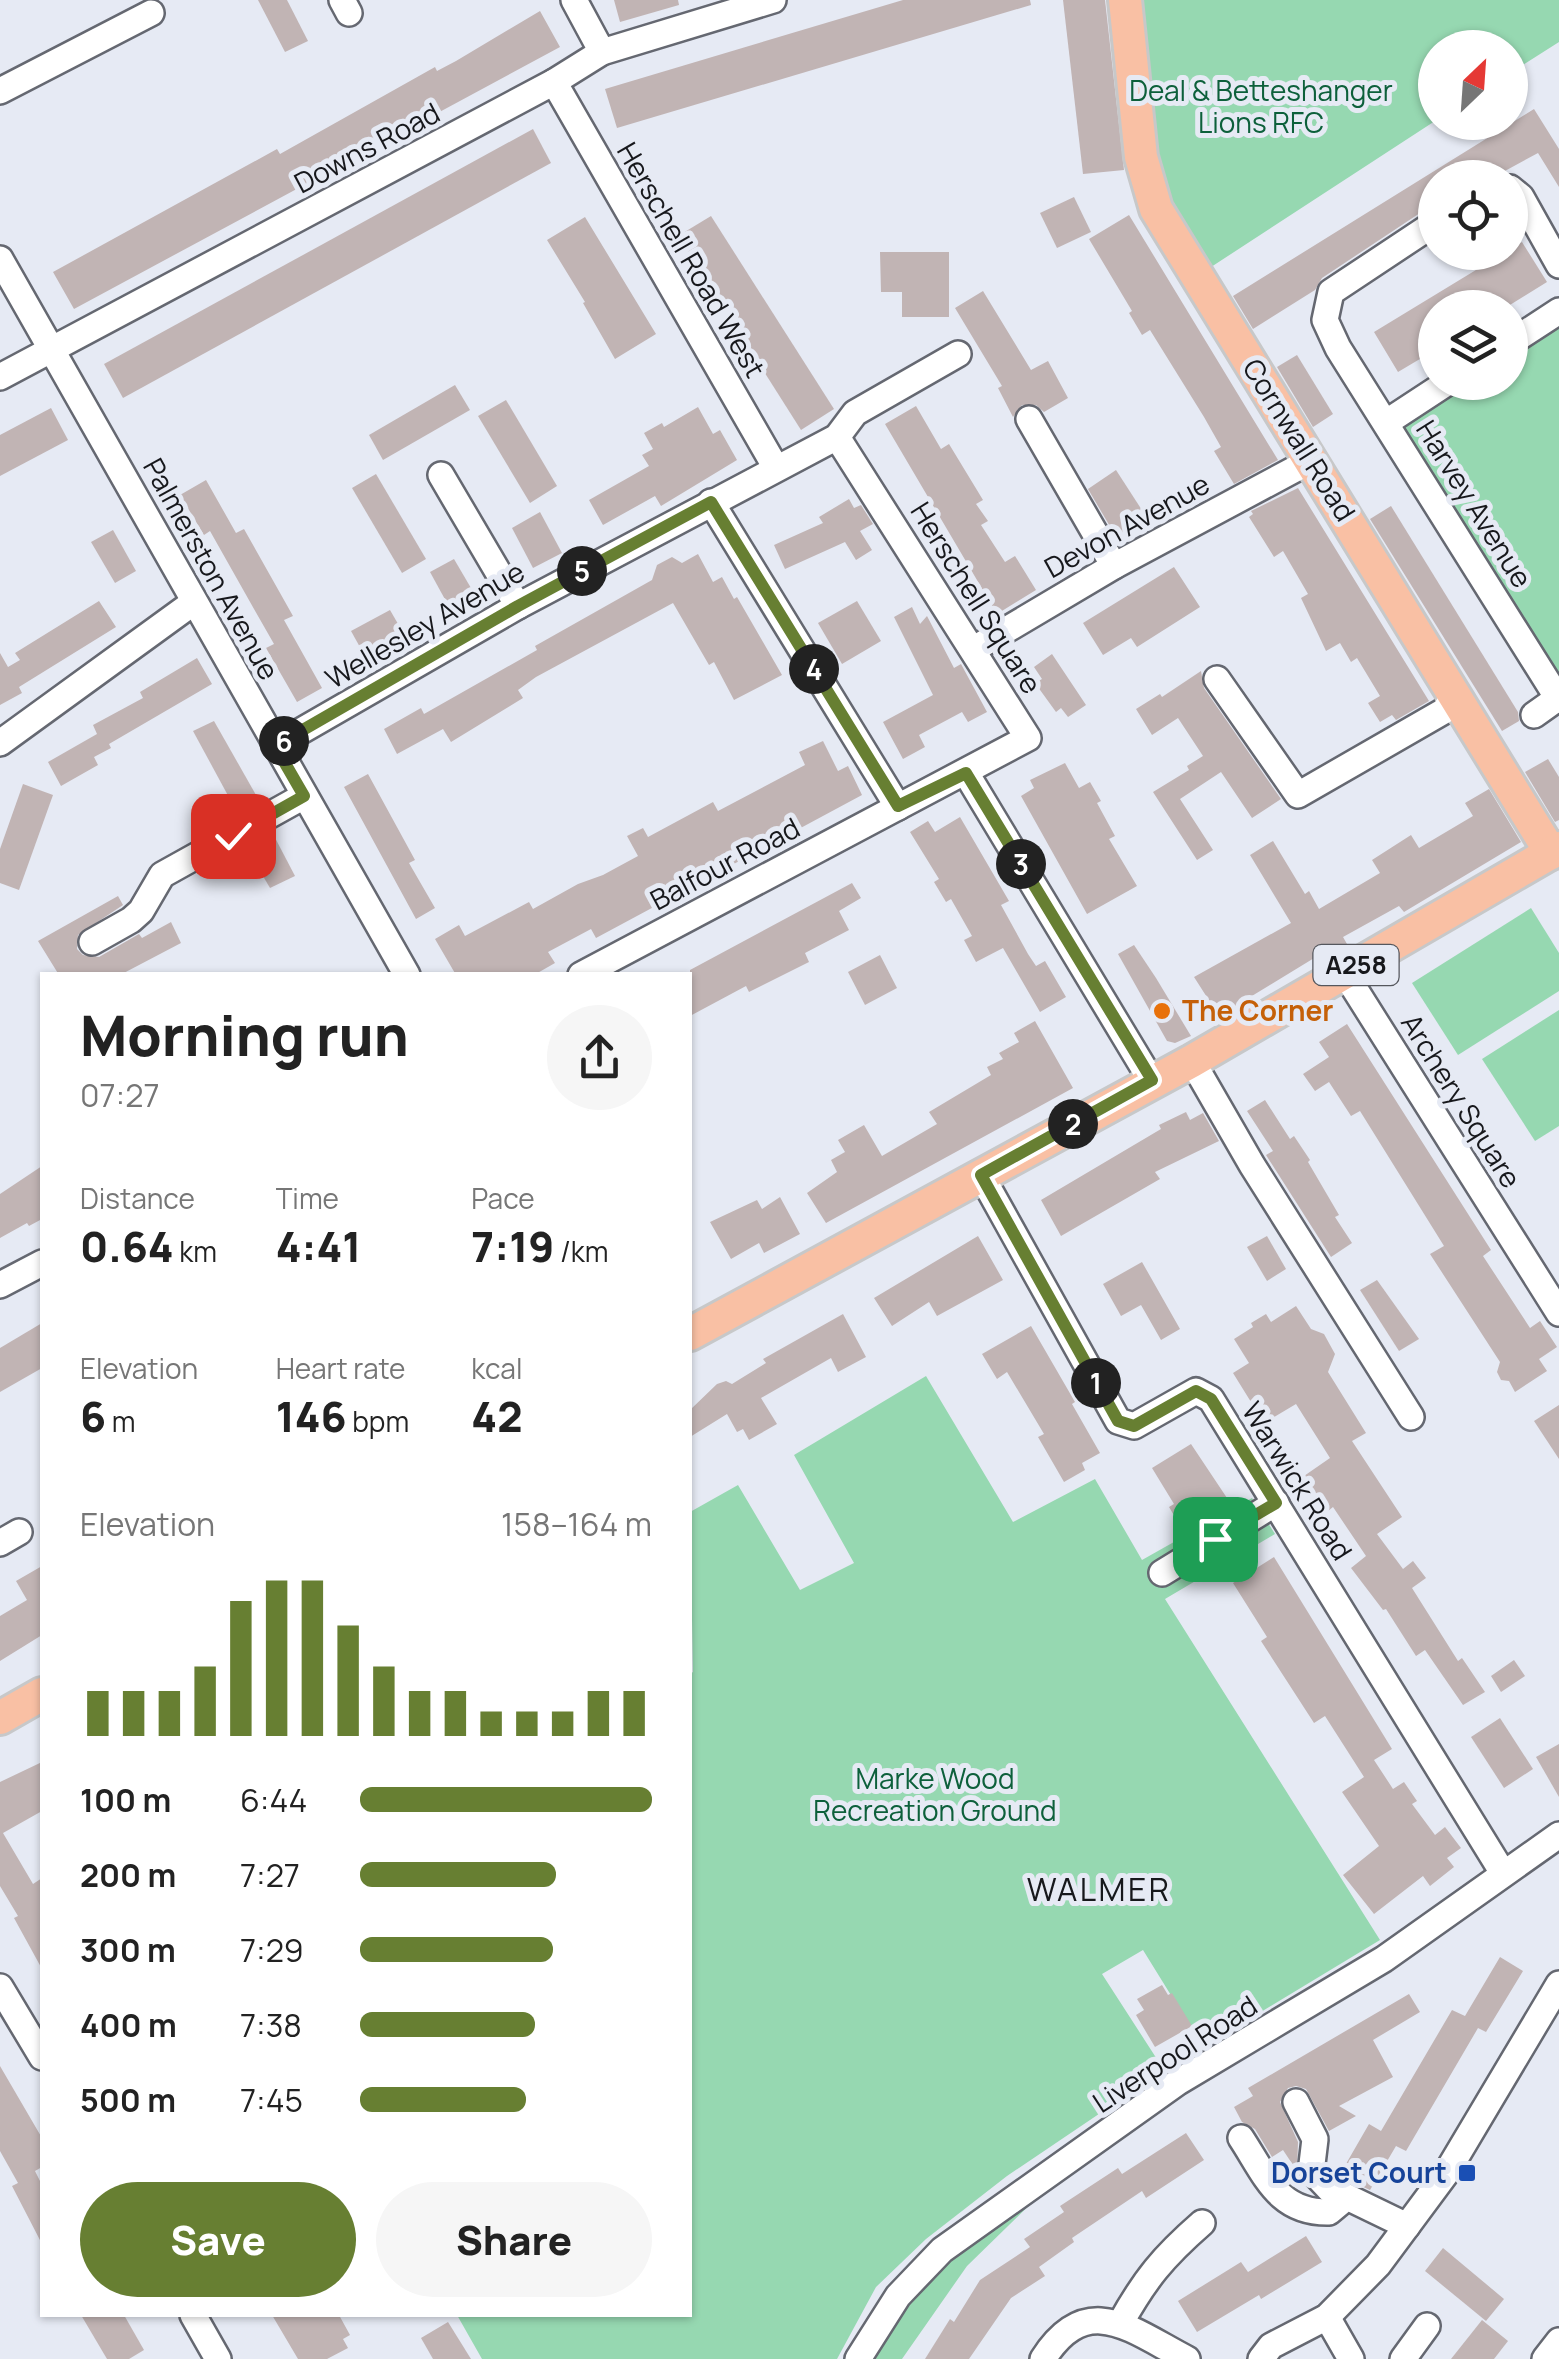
<!DOCTYPE html>
<html lang="en">
<head>
<meta charset="utf-8">
<style>
  body { margin:0; font-family:Manrope,sans-serif; background:#f6f6f6; color:#222; height:100vh; display:flex; flex-direction:column; font-size:38px; white-space:nowrap }
  * { box-sizing:border-box; margin:0 }
  p { font-size:32px; color:#767676 }
  .icon { flex:none; width:55px; height:55px; fill:none; stroke:currentColor; stroke-width:2; stroke-linecap:round; stroke-linejoin:round }
  .map { position:relative; flex:1; overflow:hidden }
  .side { position:absolute; left:40px; top:972px; width:652px; height:1345px; display:flex; flex-direction:column; background:#fff; border-radius:0px; box-shadow:0 2px 8px #0004 }
  .side>* { flex:none }
  .needle { width:65px; rotate:25deg }
  .controls { position:absolute; left:1418px; top:30px; display:grid; gap:20px }
  .controls a { display:grid; place-items:center; width:110px; height:110px; border-radius:50%; background:#fff; box-shadow:0 2px 8px #0004; font-size:50px }
  .pin { position:absolute; display:grid; place-items:center; width:85px; height:85px; color:#fff; margin:-42px; border-radius:20px; box-shadow:0 5px 15px #0006 }
  .km { position:absolute; width:50px; height:50px; margin:-25px; border-radius:50%; background:#222; color:#fff; font-size:28px; line-height:50px; text-align:center }
  .round { display:grid; place-items:center; flex:none; width:105px; height:105px; border-radius:52px; background:#f6f6f6 }
  .summary { display:flex; align-items:center; justify-content:space-between; height:170px; padding:0 40px }
  h1 { font-size:55px; font-weight:800; line-height:75px }
  .figures { display:grid; grid-template-columns:repeat(3,1fr); gap:15px; height:170px; padding:10px 40px }
  .figures div { display:grid; align-content:center }
  .figures b { font-size:42px; font-weight:800 }
  .figures small { font-size:28px; font-weight:400 }
  .figures p { font-size:28px }
  .chart { height:280px; padding:20px 40px }
  .chart p { display:flex; justify-content:space-between }
  .chart svg { width:100%; height:180px; margin-top:10px; stroke:#677f32; stroke-width:6 }
  .primary-button { display:flex; gap:20px; margin-top:auto; padding:20px 40px }
  .primary-button a { flex:1; height:115px; border-radius:60px; background:#677f32; color:#fff; font-size:40px; font-weight:800; line-height:115px; text-align:center }
  .primary-button a+a { background:#f6f6f6; color:#222 }
  ul { padding:0 40px; list-style:none; font-size:32px }
  li { display:grid; grid-template-columns:160px 120px 1fr; align-items:center; height:75px }
  li i { height:25px; border-radius:12px; background:#677f32 }
  .map>svg:first-child { display:block }
  .green { fill:#96d8b1 }
  .building { fill:#c1b4b4 }
  .lines { fill:none; stroke-linecap:round; stroke-linejoin:round }
  .minor-casing { stroke:#656871; stroke-width:30 }
  .major-casing { stroke:#c7c8c9; stroke-width:38 }
  .minor { stroke:#fff; stroke-width:25 }
  .major { stroke:#f9c0a4; stroke-width:32 }
  .route-casing { stroke:#fff; stroke-width:20 }
  .route { stroke:#677f32; stroke-width:12 }
  .food-dot { fill:#e8710a; stroke:#e6eaf4; stroke-width:4 }
  .transit-dot { fill:#1a4fb4; stroke:#e6eaf4; stroke-width:4 }
  .labels { text-anchor:middle; stroke-width:10; stroke-linejoin:round; paint-order:stroke }
  .shield { fill:#e6eaf4; stroke:#55575d; stroke-width:2.5 }
  .shield-label { font-size:25px; font-weight:bold; fill:#17181c }
  .park-label { font-size:28px; fill:#0d603b; stroke:#e6eaf4 }
  .street-label { font-size:28px; fill:#17181c; stroke:#e6eaf4 }
  .food-label { font-size:28px; font-weight:bold; fill:#c56008; stroke:#e6eaf4; text-anchor:start }
  .transit-label { font-size:28px; font-weight:bold; fill:#164399; stroke:#e6eaf4; text-anchor:end }
  .quarter-label { font-size:32px; letter-spacing:2.5px; fill:#17181c; stroke:#e6eaf4 }
</style>
</head>
<body>
<div class="map">
<svg width="1559" height="2359" viewBox="0 0 1559 2359">
  <rect width="100%" height="100%" fill="#e6eaf4"/>
  <!-- green -->
  <g class="green">
    <polygon points="1142,0 1559,0 1559,42 1510,73 1510,48 1435,48 1435,121 1208,269 1161,196"/>
    <polygon points="1559,311 1559,700 1387,422 1448,383 1510,382 1510,343"/>
    <polygon points="1531,908 1559,953 1559,991 1458,1055 1412,983"/>
    <polygon points="1559,1010 1559,1126 1535,1141 1482,1059"/>
    <polygon points="926,1376 1013,1522 1095,1479 1142,1560 1252,1498 1275,1534 1165,1599 1380,1940 1203,2047 1143,1950 1102,1974 1164,2070 1007,2176 926,2239 876,2287 837,2359 482,2359 457,2315 690,2315 690,1674 693,1672 690,1512 738,1485 800,1590 854,1563 794,1455"/>
    <polygon points="1054,2181 967,2266 902,2359 858,2359 898,2296"/>
  </g>
  <!-- building -->
  <g class="building">
    <polygon points="258,0 287,0 308,41 285,52"/>
    <polygon points="614,0 678,0 679,5 620,22"/>
    <polygon points="903,0 1030,0 1031,5 617,128 605,89"/>
    <polygon points="1063,0 1105,0 1124,170 1083,174"/>
    <polygon points="540,11 560,47 74,309 53,272 277,149 280,154 435,67 437,71 456,61"/>
    <polygon points="1534,109 1559,149 1559,187 1538,153 1492,178 1435,178 1435,207 1426,209 1322,278 1315,290 1253,329 1233,296"/>
    <polygon points="533,129 551,163 123,398 104,364"/>
    <polygon points="1074,197 1091,232 1057,248 1040,213"/>
    <polygon points="1129,215 1278,460 1234,484 1214,451 1221,447 1204,417 1150,330 1142,335 1129,313 1132,311 1089,239"/>
    <polygon points="711,216 834,409 801,430 678,236"/>
    <polygon points="585,217 656,334 615,359 583,303 585,302 547,240"/>
    <polygon points="1522,242 1547,282 1505,308 1435,308 1435,350 1398,372 1374,332"/>
    <polygon points="880,252 949,252 949,317 902,317 902,292 881,292"/>
    <polygon points="983,291 1031,370 1048,361 1068,398 1044,412 1036,405 1022,405 1013,417 998,388 1002,386 955,308"/>
    <polygon points="1297,355 1333,414 1313,427 1277,367"/>
    <polygon points="455,385 470,410 383,460 369,435"/>
    <polygon points="506,400 557,486 530,503 478,416"/>
    <polygon points="916,406 941,449 949,444 983,500 976,504 988,521 981,525 1005,562 1015,556 1036,590 997,614 885,424"/>
    <polygon points="698,407 713,434 720,430 737,460 661,506 655,496 603,525 589,500 649,466 642,455 653,449 644,433 662,423 664,427"/>
    <polygon points="51,408 68,440 0,476 0,435"/>
    <polygon points="1116,470 1149,521 1118,540 1088,489"/>
    <polygon points="376,474 426,559 402,573 352,488"/>
    <polygon points="206,480 236,533 244,529 293,616 284,620 322,688 297,702 266,648 274,644 254,609 210,531 204,535 180,495"/>
    <polygon points="1298,488 1429,701 1396,720 1392,715 1380,722 1368,703 1380,696 1357,658 1351,662 1340,643 1326,651 1301,598 1308,594 1283,551 1274,557 1249,517 1253,514 1251,511"/>
    <polygon points="849,499 854,508 861,505 873,524 860,531 872,550 856,560 845,542 785,569 774,545 823,523 819,517"/>
    <polygon points="1391,506 1518,712 1519,721 1502,731 1370,519"/>
    <polygon points="540,512 562,553 533,568 512,528"/>
    <polygon points="113,530 136,571 115,583 91,542"/>
    <polygon points="698,554 713,582 722,577 734,599 737,597 782,675 734,700 714,662 709,665 673,603 536,677 518,690 523,698 451,742 443,729 397,754 384,729 421,708 424,714 537,650 535,646 652,580 657,565 672,557 682,563"/>
    <polygon points="454,559 478,600 453,614 430,572"/>
    <polygon points="1174,567 1200,607 1137,647 1131,638 1103,655 1083,623"/>
    <polygon points="99,601 116,627 19,687 22,693 0,705 0,653 8,667 20,660 15,653"/>
    <polygon points="857,601 881,641 842,664 818,623"/>
    <polygon points="912,607 920,624 927,616 954,668 961,664 987,712 968,722 962,712 919,735 925,747 903,759 883,722 933,695 894,617"/>
    <polygon points="390,610 405,636 366,658 351,631"/>
    <polygon points="1052,654 1086,705 1068,717 1061,708 1056,712 1035,683 1042,679 1034,667"/>
    <polygon points="197,658 212,684 109,744 111,748 94,757 98,765 61,786 48,762 97,734 93,725 143,698 140,692"/>
    <polygon points="1201,671 1204,688 1281,799 1252,818 1221,772 1180,799 1213,850 1197,860 1153,792 1189,770 1187,766 1203,756 1178,718 1152,735 1136,709 1160,694 1162,697"/>
    <polygon points="214,721 260,802 238,814 193,731"/>
    <polygon points="823,741 838,771 848,766 862,795 596,938 591,929 548,952 555,963 534,975 456,975 435,939 459,925 465,936 529,902 533,909 578,884 603,875 638,856 627,836 643,828 648,837 713,802 718,811 805,765 799,752"/>
    <polygon points="1548,759 1559,777 1559,820 1555,822 1525,772"/>
    <polygon points="1065,763 1079,788 1090,782 1101,801 1097,803 1115,836 1109,839 1137,886 1087,914 1021,796 1034,788 1030,780"/>
    <polygon points="368,774 415,860 409,863 435,908 416,919 344,787"/>
    <polygon points="23,784 53,795 19,890 0,883 0,849"/>
    <polygon points="1489,789 1521,842 1404,912 1399,906 1343,937 1347,944 1327,956 1324,952 1219,1016 1194,977 1291,923 1250,855 1273,841 1305,894 1309,891 1319,909 1380,873 1372,860 1411,835 1419,848 1473,816 1465,803"/>
    <polygon points="960,817 1009,901 1001,905 1028,954 1036,966 1045,961 1066,997 1040,1012 1003,948 976,962 964,940 972,936 951,899 946,902 934,882 939,879 910,832 928,821 935,832"/>
    <polygon points="272,832 295,876 270,888 246,847"/>
    <polygon points="852,883 861,898 839,911 849,930 805,953 809,962 749,992 746,986 690,1016 690,970"/>
    <polygon points="118,896 123,905 78,935 77,949 83,955 99,957 139,934 142,938 171,922 181,943 120,975 59,975 38,941"/>
    <polygon points="1134,945 1156,978 1191,1036 1175,1043 1167,1041 1118,954"/>
    <polygon points="880,955 897,988 865,1005 848,972"/>
    <polygon points="1035,1021 1073,1088 826,1223 807,1193 837,1172 831,1160 845,1152 838,1140 864,1125 882,1156 937,1124 929,1112 991,1075 987,1067 1003,1059 999,1053 1019,1042 1014,1033"/>
    <polygon points="1347,1024 1491,1250 1483,1256 1530,1328 1540,1321 1557,1347 1539,1359 1547,1371 1515,1392 1509,1381 1501,1380 1497,1372 1500,1362 1430,1254 1444,1246 1360,1111 1351,1116 1329,1082 1315,1091 1303,1074 1329,1057 1319,1042"/>
    <polygon points="1265,1100 1290,1139 1294,1136 1310,1160 1308,1162 1339,1215 1335,1217 1352,1243 1331,1257 1266,1155 1273,1151 1247,1111"/>
    <polygon points="1186,1112 1190,1120 1203,1113 1219,1141 1155,1172 1160,1179 1061,1236 1041,1200 1161,1129 1159,1125"/>
    <polygon points="42,1166 42,1219 29,1226 27,1223 0,1238 0,1194"/>
    <polygon points="780,1197 800,1234 764,1253 759,1243 731,1259 710,1222 757,1200 762,1209"/>
    <polygon points="978,1236 1003,1280 937,1316 929,1302 892,1326 874,1298"/>
    <polygon points="1267,1236 1286,1269 1267,1281 1247,1247"/>
    <polygon points="1142,1262 1180,1329 1161,1340 1141,1305 1121,1316 1103,1284"/>
    <polygon points="1377,1280 1419,1339 1399,1351 1360,1290"/>
    <polygon points="1296,1306 1311,1329 1324,1334 1335,1354 1328,1372 1366,1433 1352,1441 1402,1517 1377,1534 1403,1569 1413,1561 1426,1578 1412,1588 1458,1661 1462,1658 1485,1692 1463,1705 1425,1650 1416,1656 1386,1609 1383,1610 1351,1568 1366,1556 1333,1507 1328,1511 1304,1476 1330,1458 1296,1404 1264,1423 1233,1373 1249,1363 1234,1339 1253,1327 1251,1323 1266,1314 1271,1322"/>
    <polygon points="843,1314 866,1357 838,1372 831,1358 761,1398 777,1424 749,1440 743,1429 737,1432 727,1414 690,1437 690,1410 717,1384 726,1381 732,1384 766,1363 763,1359"/>
    <polygon points="42,1323 42,1368 0,1392 0,1348"/>
    <polygon points="1031,1326 1075,1402 1072,1404 1100,1453 1082,1463 1085,1470 1064,1482 1038,1437 1044,1434 1007,1372 997,1379 982,1354"/>
    <polygon points="1559,1405 1559,1459 1534,1421"/>
    <polygon points="1191,1444 1233,1507 1184,1532 1169,1507 1174,1504 1152,1468"/>
    <polygon points="1274,1557 1392,1749 1374,1760 1393,1789 1404,1782 1417,1801 1412,1804 1435,1835 1445,1827 1461,1848 1447,1858 1454,1867 1430,1886 1423,1876 1374,1914 1343,1875 1379,1846 1342,1792 1364,1777 1325,1716 1314,1723 1261,1641 1267,1637 1233,1583"/>
    <polygon points="42,1566 42,1635 0,1661 0,1616 27,1600 16,1581"/>
    <polygon points="1514,1660 1525,1676 1501,1692 1491,1676"/>
    <polygon points="1500,1718 1533,1769 1504,1788 1471,1737"/>
    <polygon points="1559,1744 1559,1797 1536,1757"/>
    <polygon points="42,1762 42,1811 3,1833 33,1884 42,1878 42,1969 14,1918 18,1916 0,1886 0,1782"/>
    <polygon points="1500,1957 1523,1971 1486,2032 1478,2028 1406,2151 1396,2146 1370,2190 1339,2176 1369,2124 1381,2131 1452,2010 1465,2016"/>
    <polygon points="1162,1985 1168,1995 1172,1993 1192,2026 1155,2047 1136,2015 1144,2010 1137,1999"/>
    <polygon points="1409,1994 1420,2012 1373,2040 1393,2077 1339,2106 1356,2116 1329,2131 1306,2089 1296,2086 1288,2088 1280,2102 1298,2142 1297,2171 1283,2150 1272,2157 1255,2129 1242,2122 1234,2107 1253,2096 1248,2088"/>
    <polygon points="0,2066 42,2138 42,2167 35,2171 42,2185 42,2244 12,2186 18,2183 0,2151"/>
    <polygon points="1186,2133 1204,2160 1146,2198 1142,2191 1072,2238 1074,2242 1039,2267 1045,2276 1011,2298 969,2359 925,2359 950,2319 954,2322 980,2280 1030,2247 1024,2239 1064,2212 1060,2206 1118,2168 1122,2174"/>
    <polygon points="1306,2236 1322,2262 1261,2299 1259,2295 1197,2332 1178,2301 1241,2262 1248,2272"/>
    <polygon points="1443,2248 1504,2299 1486,2321 1425,2271"/>
    <polygon points="81,2315 124,2315 144,2350 129,2359 107,2359"/>
    <polygon points="272,2315 339,2315 350,2335 343,2339 348,2348 327,2359 298,2359"/>
    <polygon points="1482,2320 1508,2341 1494,2359 1451,2359"/>
    <polygon points="448,2322 471,2359 433,2359 421,2338"/>
  </g>
  <g class="lines">
    <defs>
      <g id="minor">
        <polyline points="342,0 349,13"/>
        <polyline points="574,0 602,52"/>
        <polyline points="554,82 776,468"/>
        <polyline points="0,91 151,13"/>
        <polyline points="1510,188 1521,197 1559,265"/>
        <polyline points="1435,223 1331,292 1325,320 1338,348 1559,700"/>
        <polyline points="0,259 407,975"/>
        <polyline points="1510,343 1559,311"/>
        <polyline points="0,377 554,82 602,52 773,0"/>
        <polyline points="1029,419 1114,566"/>
        <polyline points="1387,422 1448,382"/>
        <polyline points="441,475 518,606"/>
        <polyline points="711,502 898,807"/>
        <polyline points="974,649 1114,566 1312,460"/>
        <polyline points="1217,679 1298,795 1444,711 1455,695"/>
        <polyline points="1534,715 1558,698"/>
        <polyline points="0,743 194,602"/>
        <polyline points="275,746 518,606 837,437 855,413 958,354"/>
        <polyline points="966,773 1151,1080"/>
        <polyline points="92,942 131,920 141,911 162,875 304,796"/>
        <polyline points="1344,972 1559,1313"/>
        <polyline points="581,975 1028,738 837,437"/>
        <polyline points="1192,1061 1252,1165 1411,1417"/>
        <polyline points="981,1175 1118,1421 1134,1426 1196,1391 1211,1399 1503,1873"/>
        <polyline points="0,1285 42,1263"/>
        <polyline points="0,1543 19,1532"/>
        <polyline points="1162,1573 1276,1503"/>
        <polyline points="0,1987 42,2057"/>
        <polyline points="1296,2102 1315,2139 1312,2164 1314,2173 1330,2190 1347,2197"/>
        <path d="M 1241,2138 C 1266,2176 1278,2213 1329,2212 L 1347,2197 L 1407,2226"/>
        <polyline points="193,2315 218,2359"/>
        <polyline points="1327,2317 1351,2359"/>
        <path d="M 1120,2324 C 1145,2279 1163,2257 1202,2223"/>
        <polyline points="858,2359 898,2296 942,2250 1178,2082 1384,1959 1559,1835"/>
        <path d="M 1043,2359 C 1087,2290 1131,2330 1187,2359"/>
        <polyline points="1261,2359 1271,2346 1327,2317 1378,2265 1447,2172 1559,1984"/>
        <polyline points="1403,2359 1427,2326"/>
        <polyline points="1545,2359 1559,2341"/>
      </g>
      <g id="major">
        <polyline points="1125,0 1141,157 1156,209 1551,853"/>
        <polyline points="690,1334 1192,1061 1559,848"/>
        <polyline points="0,1718 42,1694"/>
      </g>
    </defs>
    <!-- minor casing -->
    <use href="#minor" class="minor-casing"/>
    <!-- major casing -->
    <use href="#major" class="major-casing"/>
    <!-- minor -->
    <use href="#minor" class="minor"/>
    <!-- major -->
    <use href="#major" class="major"/>
  </g>
  <g class="lines">
    <defs>
      <polyline id="route" points="233,836 304,796 275,746 518,606 711,502 898,806 966,773 1152,1080 981,1175 1118,1421 1134,1426 1196,1391 1211,1399 1276,1503 1215,1539"/>
    </defs>
    <!-- route casing -->
    <use href="#route" class="route-casing"/>
    <!-- route -->
    <use href="#route" class="route"/>
  </g>
  <!-- markers -->
  <circle class="food-dot" cx="1162" cy="1011" r="10"/>
  <rect class="transit-dot" x="1457" y="2163" width="20" height="20" rx="5"/>
  <g class="labels">
    <!-- shield labels -->
    <rect class="shield" x="1313.5" y="945" width="85" height="40" rx="8"/>
    <g class="shield-label">
      <text x="1356" y="974">A258</text>
    </g>
    <!-- park labels -->
    <g class="park-label">
      <text x="1261" y="101">Deal &amp; Betteshanger<tspan x="1261" dy="32">Lions RFC</tspan></text>
      <text x="935" y="1789">Marke Wood<tspan x="935" dy="32">Recreation Ground</tspan></text>
    </g>
    <!-- street labels -->
    <g class="street-label">
      <text transform="translate(367 148) rotate(-28)" y="10">Downs Road</text>
      <text transform="translate(691 260) rotate(60)" y="10">Herschell Road West</text>
      <text transform="translate(1299 440) rotate(58)" y="10">Cornwall Road</text>
      <text transform="translate(1474 504) rotate(58)" y="10">Harvey Avenue</text>
      <text transform="translate(1127 526) rotate(-29)" y="10">Devon Avenue</text>
      <text transform="translate(211 569) rotate(61)" y="10">Palmerston Avenue</text>
      <text transform="translate(976 598) rotate(58)" y="10">Herschell Square</text>
      <text transform="translate(425 625) rotate(-30)" y="10">Wellesley Avenue</text>
      <text transform="translate(725 864) rotate(-28)" y="10">Balfour Road</text>
      <text transform="translate(1461 1101) rotate(58)" y="10">Archery Square</text>
      <text transform="translate(1297 1481) rotate(58)" y="10">Warwick Road</text>
      <text transform="translate(1175 2054) rotate(-33)" y="10">Liverpool Road</text>
    </g>
    <!-- food labels -->
    <g class="food-label">
      <text x="1182" y="1021">The Corner</text>
    </g>
    <!-- transit labels -->
    <g class="transit-label">
      <text x="1447" y="2183">Dorset Court</text>
    </g>
    <!-- quarter labels -->
    <g class="quarter-label">
      <text x="1099" y="1901">WALMER</text>
    </g>
  </g>
</svg>
<div class="controls">
<a><svg class="needle" viewBox="-14 -14 28 28"><path d="M0-13l5 13h-10z" fill="#e53935"/><path d="M0 13l5-13h-10z" fill="#767676"/></svg></a>
<a><svg class="icon" aria-label="locate" viewBox="0 0 24 24"><circle cx="12" cy="12" r="6"/><path d="M12 2v4M12 18v4M2 12h4M18 12h4"/></svg></a>
<a><svg class="icon" aria-label="layers" viewBox="0 0 24 24"><path d="M12 4l9 5-9 5-9-5zM3 14l9 5 9-5"/></svg></a>
</div>
<div class="pin" style="left:1215px;top:1539px;background:#1e9e55"><svg class="icon" aria-label="arrive" viewBox="0 0 24 24"><path d="M6 21V4h12l-3 4 3 4H6"/></svg></div>
<div class="pin" style="left:233px;top:836px;background:#d93025"><svg class="icon" aria-label="check" viewBox="0 0 24 24"><path d="M5 12l5 5 9-10"/></svg></div>
<b class="km" style="left:1096px;top:1383px">1</b>
<b class="km" style="left:1073px;top:1124px">2</b>
<b class="km" style="left:1021px;top:864px">3</b>
<b class="km" style="left:814px;top:669px">4</b>
<b class="km" style="left:582px;top:571px">5</b>
<b class="km" style="left:284px;top:741px">6</b>
<section class="side">
<div class="summary"><div><h1>Morning run</h1><p>07:27</p></div><a class="round"><svg class="icon" aria-label="share" viewBox="0 0 24 24"><path d="M12 15V3M7 8l5-5 5 5M5 13v7h14v-7"/></svg></a></div>
<div class="figures">
<div><p>Distance</p><b>0.64<small> km</small></b></div>
<div><p>Time</p><b>4:41</b></div>
<div><p>Pace</p><b>7:19<small> /km</small></b></div>
</div>
<div class="figures">
<div><p>Elevation</p><b>6<small> m</small></b></div>
<div><p>Heart rate</p><b>146<small> bpm</small></b></div>
<div><p>kcal</p><b>42</b></div>
</div>
<div class="chart"><p><span>Elevation</span>158–164 m</p>
<svg viewBox="0 0 160 44" preserveAspectRatio="none"><path d="M5 44V33M15 44V33M25 44V33M35 44V27M45 44V11M55 44V6M65 44V6M75 44V17M85 44V27M95 44V33M105 44V33M115 44V38M125 44V38M135 44V38M145 44V33M155 44V33"/></svg>
</div>
<ul>
<li><b>100 m</b>6:44<i style="width:100%"></i></li>
<li><b>200 m</b>7:27<i style="width:67%"></i></li>
<li><b>300 m</b>7:29<i style="width:66%"></i></li>
<li><b>400 m</b>7:38<i style="width:60%"></i></li>
<li><b>500 m</b>7:45<i style="width:57%"></i></li>
</ul>
<div class="primary-button"><a>Save</a><a>Share</a></div>
</section>
</div>
</body>
</html>
